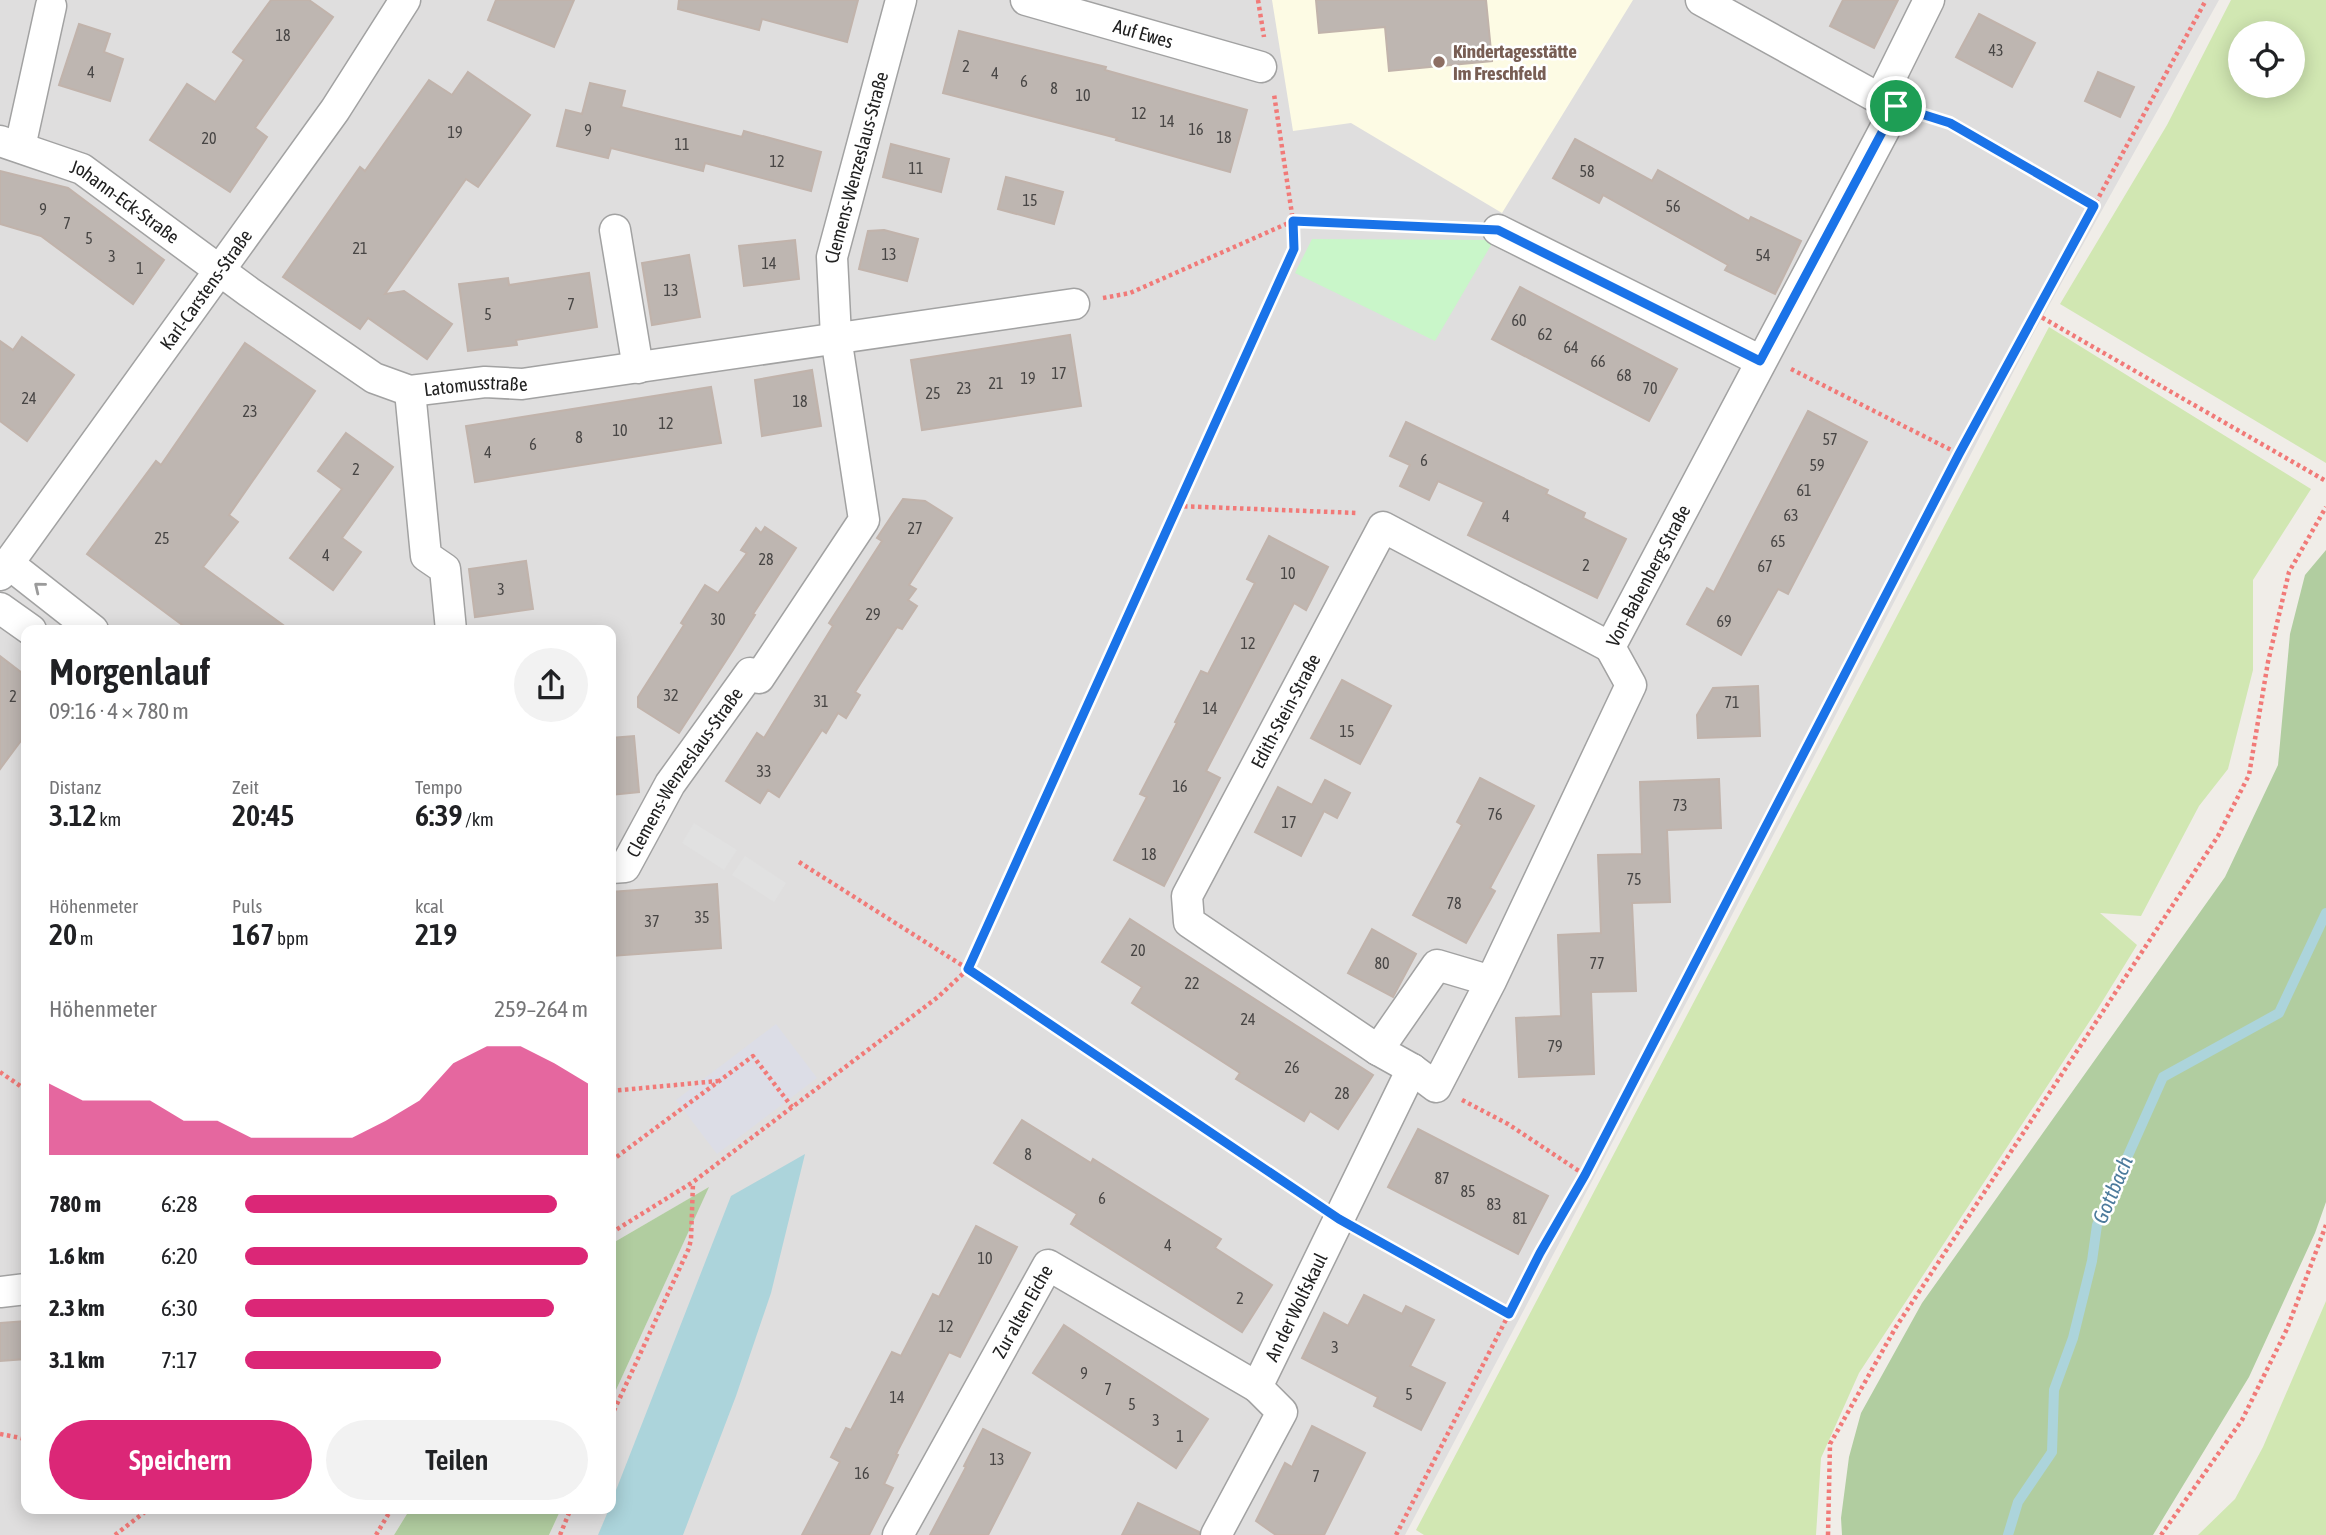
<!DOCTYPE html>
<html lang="de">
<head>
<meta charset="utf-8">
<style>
  body { margin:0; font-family:"Asap Condensed",sans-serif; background:#f2f2f2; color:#202124; height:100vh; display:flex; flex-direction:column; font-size:26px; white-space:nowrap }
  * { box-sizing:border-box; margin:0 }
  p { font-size:23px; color:#757577 }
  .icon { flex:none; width:38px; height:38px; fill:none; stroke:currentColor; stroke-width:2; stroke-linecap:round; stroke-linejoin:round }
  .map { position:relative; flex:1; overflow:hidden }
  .sheet { position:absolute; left:21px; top:625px; width:595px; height:889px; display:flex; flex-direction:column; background:#fff; border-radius:14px; box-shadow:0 4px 18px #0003 }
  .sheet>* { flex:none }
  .tools { position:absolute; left:2228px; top:21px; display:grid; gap:14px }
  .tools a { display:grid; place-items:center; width:77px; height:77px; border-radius:50%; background:#fff; box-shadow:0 4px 18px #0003; font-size:35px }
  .pin { position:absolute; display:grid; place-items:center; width:60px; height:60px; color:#fff; margin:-30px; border:4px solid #fff; border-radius:50%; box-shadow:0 2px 7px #0007 }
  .round { display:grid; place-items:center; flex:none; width:74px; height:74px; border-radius:37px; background:#f2f2f2 }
  .headline { display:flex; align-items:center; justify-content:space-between; height:119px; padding:0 28px }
  h1 { font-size:38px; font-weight:600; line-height:52px }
  .stats { display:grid; grid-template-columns:repeat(3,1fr); gap:10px; height:119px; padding:7px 28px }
  .stats div { display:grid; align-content:center }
  .stats b { font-size:30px; font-weight:600 }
  .stats small { font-size:19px; font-weight:400 }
  .stats p { font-size:19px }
  .chart { height:196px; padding:14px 28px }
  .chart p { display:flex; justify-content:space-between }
  .chart svg { width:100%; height:126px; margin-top:7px; fill:#db2777; opacity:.7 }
  .cta { display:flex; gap:14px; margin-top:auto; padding:14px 28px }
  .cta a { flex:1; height:80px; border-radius:42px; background:#db2777; color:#fff; font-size:28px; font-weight:600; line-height:80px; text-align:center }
  .cta a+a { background:#f2f2f2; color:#202124 }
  ul { padding:0 28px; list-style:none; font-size:23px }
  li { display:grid; grid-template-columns:112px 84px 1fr; align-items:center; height:52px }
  li i { height:18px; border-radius:9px; background:#db2777 }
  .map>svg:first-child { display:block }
  .residential { fill:#dfdede }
  .education { fill:#fdfbe4 }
  .grass { fill:#d1e7b2; fill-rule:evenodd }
  .forest { fill:#b1cda0 }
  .park { fill:#c9f6c9 }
  .parking { fill:#e1e1e1 }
  .plaza { fill:#dcdde6 }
  .water { fill:#acd4db }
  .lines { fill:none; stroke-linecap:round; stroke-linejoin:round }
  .stream { stroke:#acd4db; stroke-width:10 }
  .building { fill:#beb6b1; stroke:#c1b3ab; stroke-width:2 }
  .street-casing { stroke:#a2a2a2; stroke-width:33 }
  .path { stroke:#f17a78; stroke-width:4.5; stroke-dasharray:3.5 3.5; stroke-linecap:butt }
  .street { stroke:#fff; stroke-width:30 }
  .oneway { stroke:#9b9b9b }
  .route-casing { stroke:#fff; stroke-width:14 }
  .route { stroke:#1a73e8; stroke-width:9 }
  .education-dot { fill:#8d6e63; stroke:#fff; stroke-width:2.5 }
  .labels { text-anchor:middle; stroke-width:5; stroke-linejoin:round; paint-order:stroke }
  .number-label { font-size:16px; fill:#484645 }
  .street-label { font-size:19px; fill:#212121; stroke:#fff }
  .education-label { font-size:19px; font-weight:bold; fill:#785e54; stroke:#fff; text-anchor:start }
  .water-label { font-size:21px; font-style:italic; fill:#4c7b9c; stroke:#fff }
</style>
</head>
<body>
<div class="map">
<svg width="2326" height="1535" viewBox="0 0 2326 1535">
  <rect width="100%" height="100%" fill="#f0ede8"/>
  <!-- residential -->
  <polygon class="residential" points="0,0 2219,0 2032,336 1704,969 1405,1535 549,1535 561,1509 611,1508 611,1401 708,1188 611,1244 611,630 26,630 26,1508 410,1509 394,1535 0,1535"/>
  <!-- education -->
  <polygon class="education" points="1272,0 1633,0 1502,213 1351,123 1293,131"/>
  <!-- grass -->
  <g class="grass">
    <path d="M 2231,0 L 2326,0 L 2326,463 L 2060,304 L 2167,125 ZM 2240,33 L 2292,33 L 2292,86 L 2240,86 Z"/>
    <polygon points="2049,327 2311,489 2253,580 2253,670 2228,769 2199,806 2141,916 2100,913 2137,945 2097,1010 1859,1373 1821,1458 1816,1535 1424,1535 1416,1530"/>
    <polygon points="2326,1301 2326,1535 2198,1535 2235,1499 2263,1447"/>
  </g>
  <!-- forest -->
  <g class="forest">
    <polygon points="2326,550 2326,1202 2315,1233 2249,1377 2153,1535 1842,1535 1841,1518 1849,1457 1861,1413 1922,1303 2225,877 2278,765 2290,634 2305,575"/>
    <polygon points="709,1187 611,1401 611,1244"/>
    <polygon points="410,1509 410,1508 561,1509 549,1535 394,1535"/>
  </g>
  <!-- park -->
  <polygon class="park" points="1312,239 1494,240 1435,341 1295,273"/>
  <!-- parking -->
  <g class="parking">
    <polygon points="694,823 737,850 724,870 682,843"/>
    <polygon points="745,856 786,883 774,902 732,875"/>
  </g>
  <!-- plaza -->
  <polygon class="plaza" points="776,1024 817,1078 717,1154 676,1100"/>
  <!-- water -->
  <polygon class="water" points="805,1154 771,1293 736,1396 683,1535 598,1535 609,1509 611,1508 611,1503 731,1196"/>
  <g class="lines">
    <!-- stream -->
    <polyline class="stream" points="2008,1535 2018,1502 2052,1452 2054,1390 2073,1338 2092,1261 2097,1225 2163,1077 2279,1013 2326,913"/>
  </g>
  <!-- building -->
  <g class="building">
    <polygon points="271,0 309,0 333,17 255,128 267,137 230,192 150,140 187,84 215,102 244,60 233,52"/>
    <polygon points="496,0 574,0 554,47 488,20"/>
    <polygon points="679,0 858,0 847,42 762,19 759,30 678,9"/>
    <polygon points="1316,0 1486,0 1492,61 1389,71 1385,27 1319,33"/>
    <polygon points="1843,0 1898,0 1874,48 1830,26"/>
    <polygon points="1979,14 2035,43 2012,87 1956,57"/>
    <polygon points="79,24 110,34 104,52 123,59 110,101 59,85"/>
    <polygon points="959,31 1106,67 1105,70 1247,110 1230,172 1116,140 1117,138 943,93"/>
    <polygon points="468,72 530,115 478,187 466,179 385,294 404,291 452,324 427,359 368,318 360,329 283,277 360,167 365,171 429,80 452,95"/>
    <polygon points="2098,72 2134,87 2120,117 2085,101"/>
    <polygon points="590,83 625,91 621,107 742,137 744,131 821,152 811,191 705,163 703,171 611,148 608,158 557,146 566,110 582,114"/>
    <polygon points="1575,139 1652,181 1658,170 1749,221 1751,217 1801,241 1775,294 1725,270 1728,265 1603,195 1599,203 1553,178"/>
    <polygon points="891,144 949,159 941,192 883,177"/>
    <polygon points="0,171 68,188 164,260 133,304 41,236 0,224"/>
    <polygon points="1006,177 1063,192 1054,224 998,209"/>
    <polygon points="884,230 918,239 907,281 859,269 868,231"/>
    <polygon points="795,240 799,279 744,286 739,246"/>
    <polygon points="689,255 700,317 652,325 642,263"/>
    <polygon points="589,273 597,327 516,340 517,345 468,351 459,284 508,278 509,285"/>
    <polygon points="1520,287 1677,369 1649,421 1492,339"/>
    <polygon points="1070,335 1081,406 922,430 911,360"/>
    <polygon points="22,337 74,375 27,441 0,421 0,341 13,350"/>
    <polygon points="245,343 315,391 229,515 238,522 203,567 290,630 189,630 87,554 156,461 161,465"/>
    <polygon points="812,370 821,426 762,436 755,380"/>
    <polygon points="711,387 721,443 475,482 466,426"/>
    <polygon points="1808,411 1867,442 1788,594 1778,589 1741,655 1687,624 1707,588 1714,592"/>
    <polygon points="1406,422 1548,490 1546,494 1585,513 1583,518 1626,539 1597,598 1468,535 1484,502 1438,481 1429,500 1400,486 1410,465 1390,456"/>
    <polygon points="346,433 393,467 342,538 361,552 333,590 290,558 342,489 318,471"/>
    <polygon points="903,499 925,501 952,518 909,585 916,589 908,600 917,606 902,629 897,627 855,692 860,695 846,718 838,713 826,733 822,730 779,797 768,790 760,803 726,781 757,733 764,738 833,626 829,623 882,541 877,538"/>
    <polygon points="765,527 796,548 753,614 755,615 731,653 679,733 638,707 638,697 684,625 681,623 705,585 718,593 747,553 741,550 756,528 761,533"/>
    <polygon points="1269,536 1328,567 1306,610 1294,603 1206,771 1220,778 1164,886 1114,860 1147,797 1140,794 1177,723 1175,722 1201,671 1208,674 1255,583 1247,579"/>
    <polygon points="526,561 533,609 475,617 469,569"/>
    <polygon points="0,656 26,676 26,734 0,769"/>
    <polygon points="1342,680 1391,706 1360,764 1311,738"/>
    <polygon points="1758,686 1760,736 1698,738 1697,715 1713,688"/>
    <polygon points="634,736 639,792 611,795 611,738"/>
    <polygon points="1480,778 1534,806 1490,888 1495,891 1466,943 1413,915 1462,825 1457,822"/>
    <polygon points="1719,779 1721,828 1667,830 1670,902 1632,903 1636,991 1591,992 1594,1074 1519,1077 1516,1018 1561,1016 1558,935 1601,933 1598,855 1642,854 1640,782"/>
    <polygon points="1325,780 1350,793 1337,818 1324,811 1301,856 1255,832 1278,787 1312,805"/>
    <polygon points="717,884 721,948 611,956 611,892"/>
    <polygon points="1130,919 1373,1075 1338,1129 1310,1111 1304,1121 1236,1079 1240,1073 1132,1003 1142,987 1102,962"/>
    <polygon points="1372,929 1416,954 1393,997 1348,973"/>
    <polygon points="1022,1120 1091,1163 1093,1159 1221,1239 1215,1248 1272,1285 1242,1332 1071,1224 1077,1214 994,1163"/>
    <polygon points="1418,1129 1548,1196 1518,1254 1388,1187"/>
    <polygon points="976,1226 1017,1247 960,1357 949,1352 896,1454 898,1455 884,1484 893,1488 869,1535 802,1535 840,1462 831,1457 846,1428 851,1430 892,1352 901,1356 933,1294 939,1297"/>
    <polygon points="1364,1295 1402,1314 1406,1306 1434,1320 1410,1366 1445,1383 1421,1430 1374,1406 1378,1397 1302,1358 1324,1313 1348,1326"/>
    <polygon points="26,1321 26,1359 0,1361 0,1323"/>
    <polygon points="1064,1325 1208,1419 1176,1468 1033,1373"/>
    <polygon points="1312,1426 1365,1453 1324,1535 1276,1535 1256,1521 1285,1463 1292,1467"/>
    <polygon points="983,1429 1030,1453 988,1535 930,1535 966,1467 964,1466"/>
    <polygon points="1138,1503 1199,1532 1199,1535 1122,1535"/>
  </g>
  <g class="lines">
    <defs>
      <g id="street">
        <path id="s1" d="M 1026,0 L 1261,67"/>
        <polyline points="1701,0 1880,99"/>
        <path id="s2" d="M 0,141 L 82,169 L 249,292 L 374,378 L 410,391 L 485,382 L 522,384 L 1074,304"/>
        <polyline points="20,147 51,6"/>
        <polyline points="615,230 638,368"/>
        <polyline points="1498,230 1761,361"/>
        <polyline points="410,391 426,556 445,569 451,630"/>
        <polyline points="9,564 93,630"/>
        <path id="s3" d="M 0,575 L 335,110 L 405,0"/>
        <polyline points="0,608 31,630"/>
        <path id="s4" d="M 611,868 L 625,867 L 670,784 L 750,673 L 759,678 L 864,520 L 836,337 L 832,257 L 901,0"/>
        <path id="s5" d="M 1491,981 L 1437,965 L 1378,1050 L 1412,1069 L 1436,1087 L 1491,981 L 1631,685 L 1610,647 L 1897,106 L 1880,99 L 1929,0"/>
        <path id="s6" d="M 1378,1050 L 1189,922 L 1187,896 L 1383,527 L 1610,647"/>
        <polyline points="0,1292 26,1289"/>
        <path id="s7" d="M 898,1535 L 1048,1265 L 1257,1387"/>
        <path id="s8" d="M 1216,1535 L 1282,1412 L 1257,1387 L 1412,1069"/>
      </g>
    </defs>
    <!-- street casing -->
    <use href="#street" class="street-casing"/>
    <!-- path -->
    <g class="path">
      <polyline points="1258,0 1264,37"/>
      <polyline points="1924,114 1950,123 2094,206"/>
      <polyline points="1103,298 1130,293 1293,221 1274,94"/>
      <polyline points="2036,314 2326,481"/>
      <polyline points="1791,369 1959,454"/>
      <polyline points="1177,506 1358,513"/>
      <polyline points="799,862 968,969 1315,1202"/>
      <polyline points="0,1072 26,1090"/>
      <polyline points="611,1091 718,1081"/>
      <polyline points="1462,1100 1508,1124 1585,1175"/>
      <polyline points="611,1161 753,1056 792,1107"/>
      <polyline points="611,1233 693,1182 938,997 968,969 1294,249 1293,221 1468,229"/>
      <polyline points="1365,1233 1509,1314"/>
      <polyline points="611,1417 689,1248 691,1239 693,1183"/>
      <polyline points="0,1434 26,1439"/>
      <polyline points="115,1535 150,1508"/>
      <polyline points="376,1535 392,1508"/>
      <polyline points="560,1535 571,1508"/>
      <polyline points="1396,1535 1540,1253 1585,1175 1959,454 2206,0"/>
      <polyline points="1828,1535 1830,1444 1896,1327 2218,836 2249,775 2268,662 2289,572 2326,507"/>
      <polyline points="2161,1535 2242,1420 2287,1329 2326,1225"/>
    </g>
    <!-- street -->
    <use href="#street" class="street"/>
  </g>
  <!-- one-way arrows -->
  <defs><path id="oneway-chevron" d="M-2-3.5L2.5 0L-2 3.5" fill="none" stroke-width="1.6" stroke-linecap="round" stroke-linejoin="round" transform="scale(1.75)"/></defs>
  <use class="oneway" href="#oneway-chevron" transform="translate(39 587) rotate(-141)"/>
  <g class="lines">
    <defs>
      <polygon id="route" points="1896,106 1950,123 2094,206 1959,454 1585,1175 1540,1253 1509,1314 1339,1219 968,969 1294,249 1293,221 1498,230 1760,361"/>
    </defs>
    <!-- route casing -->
    <use href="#route" class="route-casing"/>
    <!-- route -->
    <use href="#route" class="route"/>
  </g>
  <!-- markers -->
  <circle class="education-dot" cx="1439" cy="62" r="7"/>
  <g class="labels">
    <!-- number labels -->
    <g class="number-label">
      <text x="283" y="41">18</text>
      <text x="1996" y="56">43</text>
      <text x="966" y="72">2</text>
      <text x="91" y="78">4</text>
      <text x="995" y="79">4</text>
      <text x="1024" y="87">6</text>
      <text x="1054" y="94">8</text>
      <text x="1083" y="101">10</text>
      <text x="1139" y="119">12</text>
      <text x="1167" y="127">14</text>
      <text x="1196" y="135">16</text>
      <text x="588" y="136">9</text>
      <text x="455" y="138">19</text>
      <text x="1224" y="143">18</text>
      <text x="209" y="144">20</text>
      <text x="682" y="150">11</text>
      <text x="777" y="167">12</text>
      <text x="916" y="174">11</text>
      <text x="1587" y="177">58</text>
      <text x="1030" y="206">15</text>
      <text x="1673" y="212">56</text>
      <text x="43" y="215">9</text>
      <text x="67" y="229">7</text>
      <text x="89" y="244">5</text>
      <text x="360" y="254">21</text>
      <text x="889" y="260">13</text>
      <text x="1763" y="261">54</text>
      <text x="112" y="262">3</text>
      <text x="769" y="269">14</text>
      <text x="140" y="274">1</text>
      <text x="671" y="296">13</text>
      <text x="571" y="310">7</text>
      <text x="488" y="320">5</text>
      <text x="1519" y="326">60</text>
      <text x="1545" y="340">62</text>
      <text x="1571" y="353">64</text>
      <text x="1598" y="367">66</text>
      <text x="1059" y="379">17</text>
      <text x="1624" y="381">68</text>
      <text x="1028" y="384">19</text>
      <text x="996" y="389">21</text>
      <text x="964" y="394">23</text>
      <text x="1650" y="394">70</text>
      <text x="933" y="399">25</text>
      <text x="29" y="404">24</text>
      <text x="800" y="407">18</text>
      <text x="250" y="417">23</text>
      <text x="666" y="429">12</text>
      <text x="620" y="436">10</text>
      <text x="579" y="443">8</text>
      <text x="1830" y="445">57</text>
      <text x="533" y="450">6</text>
      <text x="488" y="458">4</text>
      <text x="1424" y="466">6</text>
      <text x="1817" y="471">59</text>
      <text x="356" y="475">2</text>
      <text x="1804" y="496">61</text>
      <text x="1791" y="521">63</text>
      <text x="1506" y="522">4</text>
      <text x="915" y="534">27</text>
      <text x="162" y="544">25</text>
      <text x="1778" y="547">65</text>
      <text x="326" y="561">4</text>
      <text x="766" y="565">28</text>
      <text x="1586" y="571">2</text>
      <text x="1765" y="572">67</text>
      <text x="1288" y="579">10</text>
      <text x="501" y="595">3</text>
      <text x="873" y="620">29</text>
      <text x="718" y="625">30</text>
      <text x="1724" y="627">69</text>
      <text x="1248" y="649">12</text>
      <text x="671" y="701">32</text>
      <text x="13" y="702">2</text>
      <text x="821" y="707">31</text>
      <text x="1732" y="708">71</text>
      <text x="1210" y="714">14</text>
      <text x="1347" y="737">15</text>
      <text x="764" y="777">33</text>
      <text x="1180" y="792">16</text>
      <text x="1680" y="811">73</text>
      <text x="1495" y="820">76</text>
      <text x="1289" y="828">17</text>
      <text x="1149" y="860">18</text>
      <text x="1634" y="885">75</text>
      <text x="1454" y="909">78</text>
      <text x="702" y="923">35</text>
      <text x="652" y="927">37</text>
      <text x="1138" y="956">20</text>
      <text x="1382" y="969">80</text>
      <text x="1597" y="969">77</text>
      <text x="1192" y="989">22</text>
      <text x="1248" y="1025">24</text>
      <text x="1555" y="1052">79</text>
      <text x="1292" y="1073">26</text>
      <text x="1342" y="1099">28</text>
      <text x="1028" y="1160">8</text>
      <text x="1442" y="1184">87</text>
      <text x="1468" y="1197">85</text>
      <text x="1102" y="1204">6</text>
      <text x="1494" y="1210">83</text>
      <text x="1520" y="1224">81</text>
      <text x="1168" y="1251">4</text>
      <text x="985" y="1264">10</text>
      <text x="1240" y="1304">2</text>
      <text x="946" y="1332">12</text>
      <text x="1335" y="1353">3</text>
      <text x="1084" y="1379">9</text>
      <text x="1108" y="1395">7</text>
      <text x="1409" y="1400">5</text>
      <text x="897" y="1403">14</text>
      <text x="1132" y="1410">5</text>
      <text x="1156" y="1426">3</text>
      <text x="1180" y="1442">1</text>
      <text x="997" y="1465">13</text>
      <text x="862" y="1479">16</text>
      <text x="1316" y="1482">7</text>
    </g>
    <!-- street labels -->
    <g class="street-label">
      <text dy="7" stroke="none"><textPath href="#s1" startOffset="122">Auf Ewes</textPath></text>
      <text dy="7" stroke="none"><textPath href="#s4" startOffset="803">Clemens-Wenzeslaus-Straße</textPath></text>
      <text dy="7" stroke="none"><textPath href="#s2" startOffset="140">Johann-Eck-Straße</textPath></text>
      <text dy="7" stroke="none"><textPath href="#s3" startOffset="352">Karl-Carstens-Straße</textPath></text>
      <text dy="7" stroke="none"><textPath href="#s2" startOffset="550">Latomusstraße</textPath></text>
      <text dy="7" stroke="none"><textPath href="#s5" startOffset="800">Von-Babenberg-Straße</textPath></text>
      <text dy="7" stroke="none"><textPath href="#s6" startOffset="464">Edith-Stein-Straße</textPath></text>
      <text dy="7" stroke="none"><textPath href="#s4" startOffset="126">Clemens-Wenzeslaus-Straße</textPath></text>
      <text dy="7" stroke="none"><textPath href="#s8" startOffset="264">An der Wolfskaul</textPath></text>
      <text dy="7" stroke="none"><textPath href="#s7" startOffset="256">Zur alten Eiche</textPath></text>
    </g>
    <!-- education labels -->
    <g class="education-label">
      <text x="1453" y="58">Kindertagesstätte<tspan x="1453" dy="22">Im Freschfeld</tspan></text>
    </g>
    <!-- water labels -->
    <g class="water-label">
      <text transform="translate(2113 1190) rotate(-67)" y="7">Gottbach</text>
    </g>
  </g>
</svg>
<div class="tools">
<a><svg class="icon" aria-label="locate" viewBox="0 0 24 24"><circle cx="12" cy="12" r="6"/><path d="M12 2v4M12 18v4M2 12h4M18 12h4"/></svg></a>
</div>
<div class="pin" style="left:1896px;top:106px;background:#1e9e55"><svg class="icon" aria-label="arrive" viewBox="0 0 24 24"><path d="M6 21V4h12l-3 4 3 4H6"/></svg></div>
<section class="sheet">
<div class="headline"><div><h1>Morgenlauf</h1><p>09:16 · 4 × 780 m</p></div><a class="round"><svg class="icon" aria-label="share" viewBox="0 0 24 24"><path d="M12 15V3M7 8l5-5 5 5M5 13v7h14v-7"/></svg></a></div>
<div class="stats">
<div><p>Distanz</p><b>3.12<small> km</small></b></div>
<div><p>Zeit</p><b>20:45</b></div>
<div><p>Tempo</p><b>6:39<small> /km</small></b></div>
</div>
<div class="stats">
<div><p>Höhenmeter</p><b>20<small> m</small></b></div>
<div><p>Puls</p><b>167<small> bpm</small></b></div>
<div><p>kcal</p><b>219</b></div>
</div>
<div class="chart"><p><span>Höhenmeter</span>259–264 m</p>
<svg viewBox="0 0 160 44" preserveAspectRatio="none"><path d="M0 44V19L10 25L20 25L30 25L40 32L50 32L60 38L70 38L80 38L90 38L100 32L110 25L120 12L130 6L140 6L150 12L160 19V44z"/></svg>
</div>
<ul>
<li><b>780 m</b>6:28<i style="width:91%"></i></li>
<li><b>1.6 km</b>6:20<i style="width:100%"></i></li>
<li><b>2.3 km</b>6:30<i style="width:90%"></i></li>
<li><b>3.1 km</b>7:17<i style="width:57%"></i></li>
</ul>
<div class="cta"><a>Speichern</a><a>Teilen</a></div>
</section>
</div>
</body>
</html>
